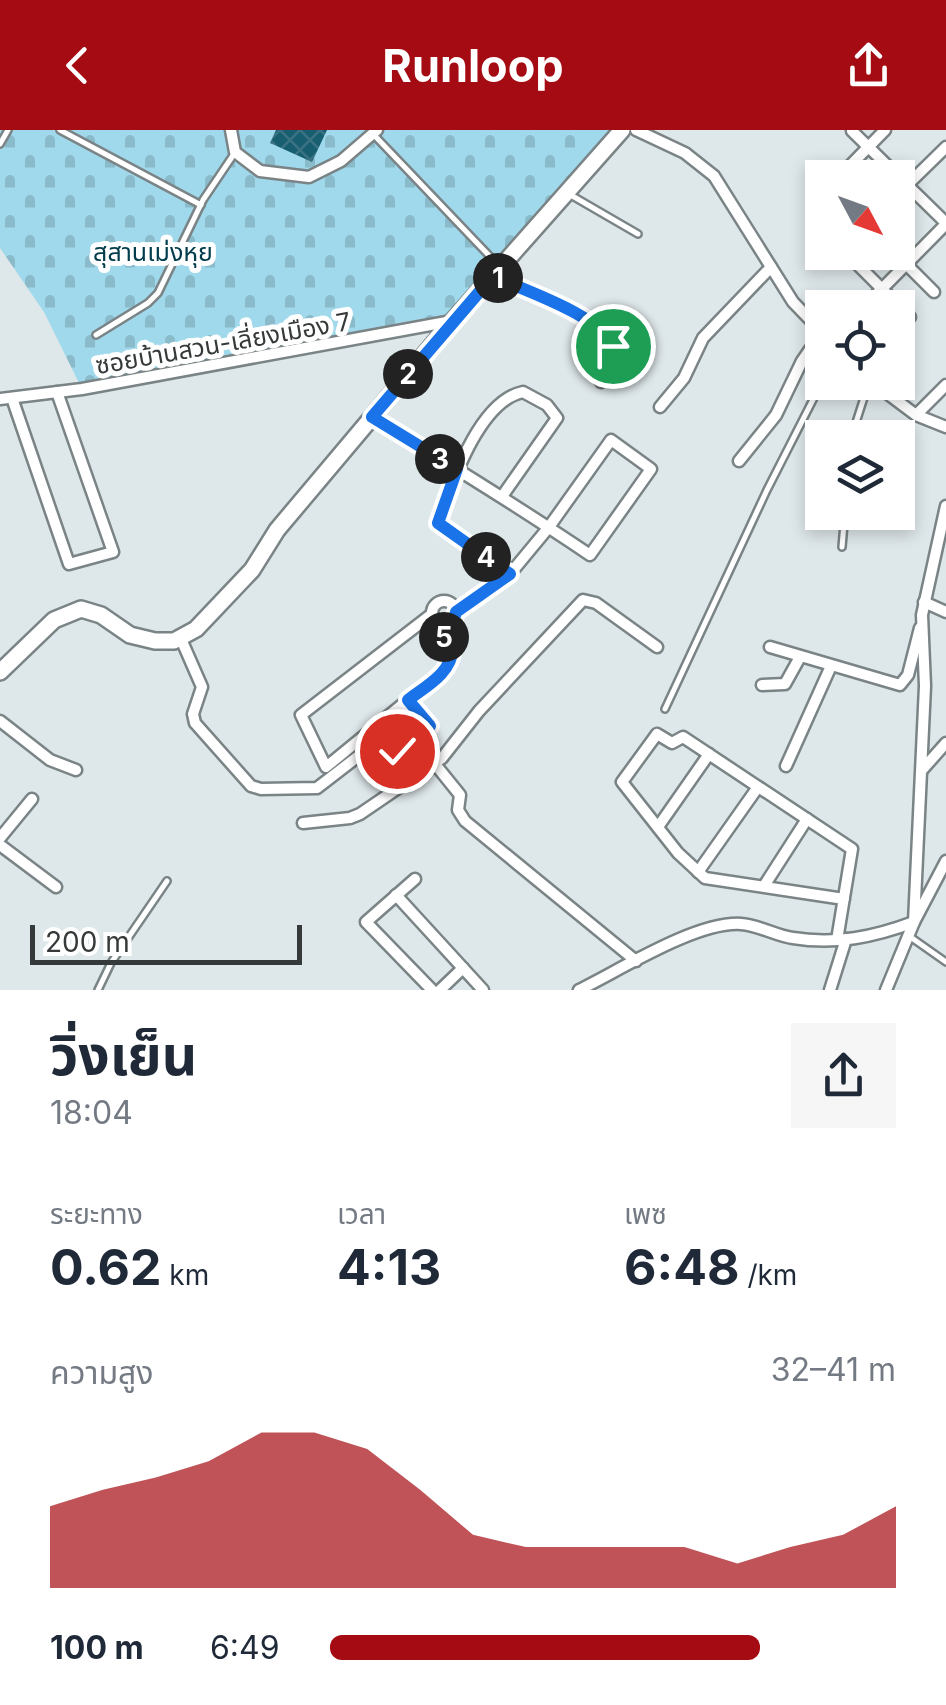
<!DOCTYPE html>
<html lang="th">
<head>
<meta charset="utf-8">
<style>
  body { margin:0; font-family:Inter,"Noto Sans Thai",sans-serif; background:#f6f6f7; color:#1f2937; height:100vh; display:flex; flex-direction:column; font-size:38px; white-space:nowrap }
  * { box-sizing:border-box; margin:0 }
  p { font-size:32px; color:#747a83 }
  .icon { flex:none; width:55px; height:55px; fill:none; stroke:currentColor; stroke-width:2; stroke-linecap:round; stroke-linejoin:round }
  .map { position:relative; height:860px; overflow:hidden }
  .sheet { display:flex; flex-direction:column; background:#fff; flex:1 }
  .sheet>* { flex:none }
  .needle { width:65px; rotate:131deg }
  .controls { position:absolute; left:805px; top:30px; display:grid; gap:20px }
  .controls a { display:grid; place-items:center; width:110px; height:110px; border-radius:0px; background:#fff; box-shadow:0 5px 15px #0003; font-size:50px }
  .scale { position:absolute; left:30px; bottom:25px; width:272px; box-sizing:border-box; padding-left:10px; border:5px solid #36393a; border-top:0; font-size:28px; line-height:35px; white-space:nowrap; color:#36393a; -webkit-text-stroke:8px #fff; paint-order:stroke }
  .pin { position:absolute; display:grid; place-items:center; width:85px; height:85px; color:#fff; margin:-42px; border:5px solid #fff; border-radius:50%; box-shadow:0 2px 10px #0007 }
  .km { position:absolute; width:50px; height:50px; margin:-25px; border-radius:50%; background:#222; color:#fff; font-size:28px; line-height:50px; text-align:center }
  .round { display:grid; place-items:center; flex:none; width:105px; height:105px; border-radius:0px; background:#f6f6f7 }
  .summary { display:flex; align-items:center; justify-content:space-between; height:170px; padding:0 50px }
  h1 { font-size:55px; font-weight:700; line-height:75px }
  .metrics { display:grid; grid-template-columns:repeat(3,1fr); gap:15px; height:170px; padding:10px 50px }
  .metrics div { display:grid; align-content:center }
  .metrics b { font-size:50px; font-weight:700 }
  .metrics small { font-size:28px; font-weight:400 }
  .metrics p { font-size:28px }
  .chart { height:280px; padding:20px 50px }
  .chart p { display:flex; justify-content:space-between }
  .chart svg { width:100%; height:180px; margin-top:10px; fill:#a40b12; opacity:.7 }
  ul { padding:0 50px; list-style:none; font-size:32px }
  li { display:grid; grid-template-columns:160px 120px 1fr; align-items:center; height:75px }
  li i { height:25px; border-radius:12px; background:#a40b12 }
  header { display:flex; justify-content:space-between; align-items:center; height:130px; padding:0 50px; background:#a40b12; color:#fff; font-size:45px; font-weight:700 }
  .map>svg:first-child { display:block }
  .cemetery { fill:url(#cemetery-stones) }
  .building { fill:url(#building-cross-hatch) }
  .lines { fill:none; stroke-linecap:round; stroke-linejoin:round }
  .lane-casing { stroke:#7a8385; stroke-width:10 }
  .street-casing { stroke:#7a8385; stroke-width:15 }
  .secondary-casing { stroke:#7a8385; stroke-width:20 }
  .lane { stroke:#fff; stroke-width:5 }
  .street { stroke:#fff; stroke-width:10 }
  .secondary { stroke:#fff; stroke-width:15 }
  .route-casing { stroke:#fff; stroke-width:20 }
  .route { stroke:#1a73e8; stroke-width:12 }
  .labels { text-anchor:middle; stroke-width:10; stroke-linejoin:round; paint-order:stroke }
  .park-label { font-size:25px; fill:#003c4b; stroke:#fff }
  .street-label { font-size:25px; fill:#36393a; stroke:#fff }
</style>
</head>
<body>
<header><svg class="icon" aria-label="back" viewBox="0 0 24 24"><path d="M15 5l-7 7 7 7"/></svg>Runloop<svg class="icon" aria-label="share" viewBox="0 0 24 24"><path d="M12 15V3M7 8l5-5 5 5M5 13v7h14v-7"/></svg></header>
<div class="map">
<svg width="946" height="860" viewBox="0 0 946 860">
  <defs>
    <pattern id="cemetery-stones" width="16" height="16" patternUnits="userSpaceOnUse" patternTransform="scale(2.5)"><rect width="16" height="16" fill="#a0d9ec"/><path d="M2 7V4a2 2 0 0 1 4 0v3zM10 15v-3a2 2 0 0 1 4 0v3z" fill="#8abbcb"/></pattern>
    <pattern id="building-cross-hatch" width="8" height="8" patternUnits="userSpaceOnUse" patternTransform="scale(2.5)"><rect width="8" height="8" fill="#185e71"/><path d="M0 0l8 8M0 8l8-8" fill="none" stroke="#3a7282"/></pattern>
  </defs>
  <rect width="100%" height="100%" fill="#dee7ea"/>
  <!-- cemetery -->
  <polygon class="cemetery" points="0,0 622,0 453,191 82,259 44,182 0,118"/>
  <!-- building -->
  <polygon class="building" points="276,0 327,0 312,32 270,13"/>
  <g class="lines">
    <defs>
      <g id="lane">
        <polyline points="60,0 201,75"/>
        <polyline points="374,5 500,137"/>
        <polyline points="0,14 8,0"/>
        <polyline points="569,64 638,104"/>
        <polyline points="96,205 148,173 158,163 203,70 234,24"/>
        <polyline points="851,308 869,252"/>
        <polyline points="842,417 845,382"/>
        <polyline points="665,579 767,360 822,252"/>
        <polyline points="909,806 946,832"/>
        <polyline points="98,860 111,833 167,751"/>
      </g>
      <g id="street">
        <polyline points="231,0 235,22 260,41 309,47 341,31 377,0"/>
        <polyline points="636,0 685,23 714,46 793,172 822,202 802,231 776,285 739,331"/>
        <polyline points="852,1 946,93"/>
        <polyline points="838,48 885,0"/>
        <polyline points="898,64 946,17"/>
        <polyline points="845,122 910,187"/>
        <polyline points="894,122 934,162"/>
        <polyline points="493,145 586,190 600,199 613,216 601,252"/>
        <polyline points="863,178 946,94"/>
        <polyline points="872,252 916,285 946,297"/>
        <polyline points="12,268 69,434 113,422 57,262"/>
        <polyline points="0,269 82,259 452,191"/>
        <polyline points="660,277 684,248 703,208 771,137"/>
        <polyline points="916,285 946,255"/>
        <path d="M 372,287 C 446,332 519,377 590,425 L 651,339 L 611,310 L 549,397 L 510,444 L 456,482"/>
        <path d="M 503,365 L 557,288 L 547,275 L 523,262 C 479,271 452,353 438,391 L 441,396 L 510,444"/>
        <circle cx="444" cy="483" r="12"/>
        <polyline points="924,472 946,482"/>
        <polyline points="432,484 301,585 326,637 448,537 453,519 442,505 439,494"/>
        <polyline points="181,509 202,557 193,584 195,593 251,656 261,659 317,658 365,621"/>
        <polyline points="770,517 900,555 908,545 920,498"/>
        <polyline points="762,555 785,554 800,527"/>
        <polyline points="0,591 50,630 76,640"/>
        <polyline points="397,621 430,596 408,571"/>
        <polyline points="435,634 460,665 458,680 465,691 636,831"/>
        <polyline points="786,636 831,536"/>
        <polyline points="922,640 946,613"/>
        <polyline points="303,693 350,688 360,684 442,628 479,581 583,470 596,473 657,517"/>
        <polyline points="658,697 709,624"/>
        <polyline points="0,708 32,669"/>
        <polyline points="0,715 56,757"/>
        <polyline points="698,742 758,657"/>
        <polyline points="415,749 366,792 432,860"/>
        <polyline points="764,756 807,689"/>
        <polyline points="396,765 483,860"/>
        <polyline points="914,792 925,556 922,485 946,376"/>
        <polyline points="837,810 852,719 683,607 672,613 657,604 622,652 678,723 705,748 844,769"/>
        <polyline points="440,860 463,838"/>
        <path d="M 579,860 C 620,840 697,791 741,794 C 759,795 776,806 793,808 C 835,815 874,807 914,792"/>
        <polyline points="830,860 846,809"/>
        <polyline points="886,860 914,792 946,731"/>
      </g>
      <polyline id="secondary" points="0,542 54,490 81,479 101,485 130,505 155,511 174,511 196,499 252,440 277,400 453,191 622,0"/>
    </defs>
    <!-- lane casing -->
    <use href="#lane" class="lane-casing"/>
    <!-- street casing -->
    <use href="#street" class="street-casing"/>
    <!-- secondary casing -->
    <use href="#secondary" class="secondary-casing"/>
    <!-- lane -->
    <use href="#lane" class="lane"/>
    <!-- street -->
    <use href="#street" class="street"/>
    <!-- secondary -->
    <use href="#secondary" class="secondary"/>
  </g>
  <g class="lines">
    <defs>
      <path id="route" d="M 397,621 L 430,596 L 408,570 C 426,556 451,544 453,518 L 442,505 L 439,494 L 453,492 L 456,482 L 510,444 L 438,393 L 457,339 L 372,287 L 493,146 C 525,161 598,184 613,216"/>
    </defs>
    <!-- route casing -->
    <use href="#route" class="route-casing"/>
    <!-- route -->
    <use href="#route" class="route"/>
  </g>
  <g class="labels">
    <!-- park labels -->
    <g class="park-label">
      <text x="153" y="131">สุสานเม่งหุย</text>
    </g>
    <!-- street labels -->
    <g class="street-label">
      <text transform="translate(223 213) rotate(-10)" y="9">ซอยบ้านสวน-เลี่ยงเมือง 7</text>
    </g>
  </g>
</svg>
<div class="controls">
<a><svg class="needle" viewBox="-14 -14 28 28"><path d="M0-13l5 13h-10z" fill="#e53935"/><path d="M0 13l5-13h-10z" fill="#747a83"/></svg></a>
<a><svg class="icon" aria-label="locate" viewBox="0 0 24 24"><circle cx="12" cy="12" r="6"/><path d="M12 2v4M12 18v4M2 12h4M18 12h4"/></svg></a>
<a><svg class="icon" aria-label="layers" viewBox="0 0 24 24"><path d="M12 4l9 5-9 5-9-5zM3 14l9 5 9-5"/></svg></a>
</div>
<div class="scale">200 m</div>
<div class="pin" style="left:613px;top:216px;background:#1e9e55"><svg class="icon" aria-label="arrive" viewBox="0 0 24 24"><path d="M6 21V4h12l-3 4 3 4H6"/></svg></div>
<div class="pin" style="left:397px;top:621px;background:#d93025"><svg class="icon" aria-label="check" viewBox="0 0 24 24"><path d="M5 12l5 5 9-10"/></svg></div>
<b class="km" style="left:498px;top:148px">1</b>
<b class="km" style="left:408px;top:244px">2</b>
<b class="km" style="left:440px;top:329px">3</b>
<b class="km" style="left:486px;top:427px">4</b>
<b class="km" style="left:444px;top:507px">5</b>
</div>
<section class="sheet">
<div class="summary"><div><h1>วิ่งเย็น</h1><p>18:04</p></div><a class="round"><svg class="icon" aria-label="share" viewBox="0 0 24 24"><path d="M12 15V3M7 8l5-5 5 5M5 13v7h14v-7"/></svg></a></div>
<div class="metrics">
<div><p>ระยะทาง</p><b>0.62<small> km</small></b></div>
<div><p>เวลา</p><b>4:13</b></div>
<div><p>เพซ</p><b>6:48<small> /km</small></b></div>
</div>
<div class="chart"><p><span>ความสูง</span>32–41 m</p>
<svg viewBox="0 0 160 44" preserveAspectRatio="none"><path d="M0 44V24L10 20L20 17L30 13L40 6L50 6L60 10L70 20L80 31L90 34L100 34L110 34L120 34L130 38L140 34L150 31L160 24V44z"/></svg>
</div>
<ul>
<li><b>100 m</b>6:49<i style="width:76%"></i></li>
</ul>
</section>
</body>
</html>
